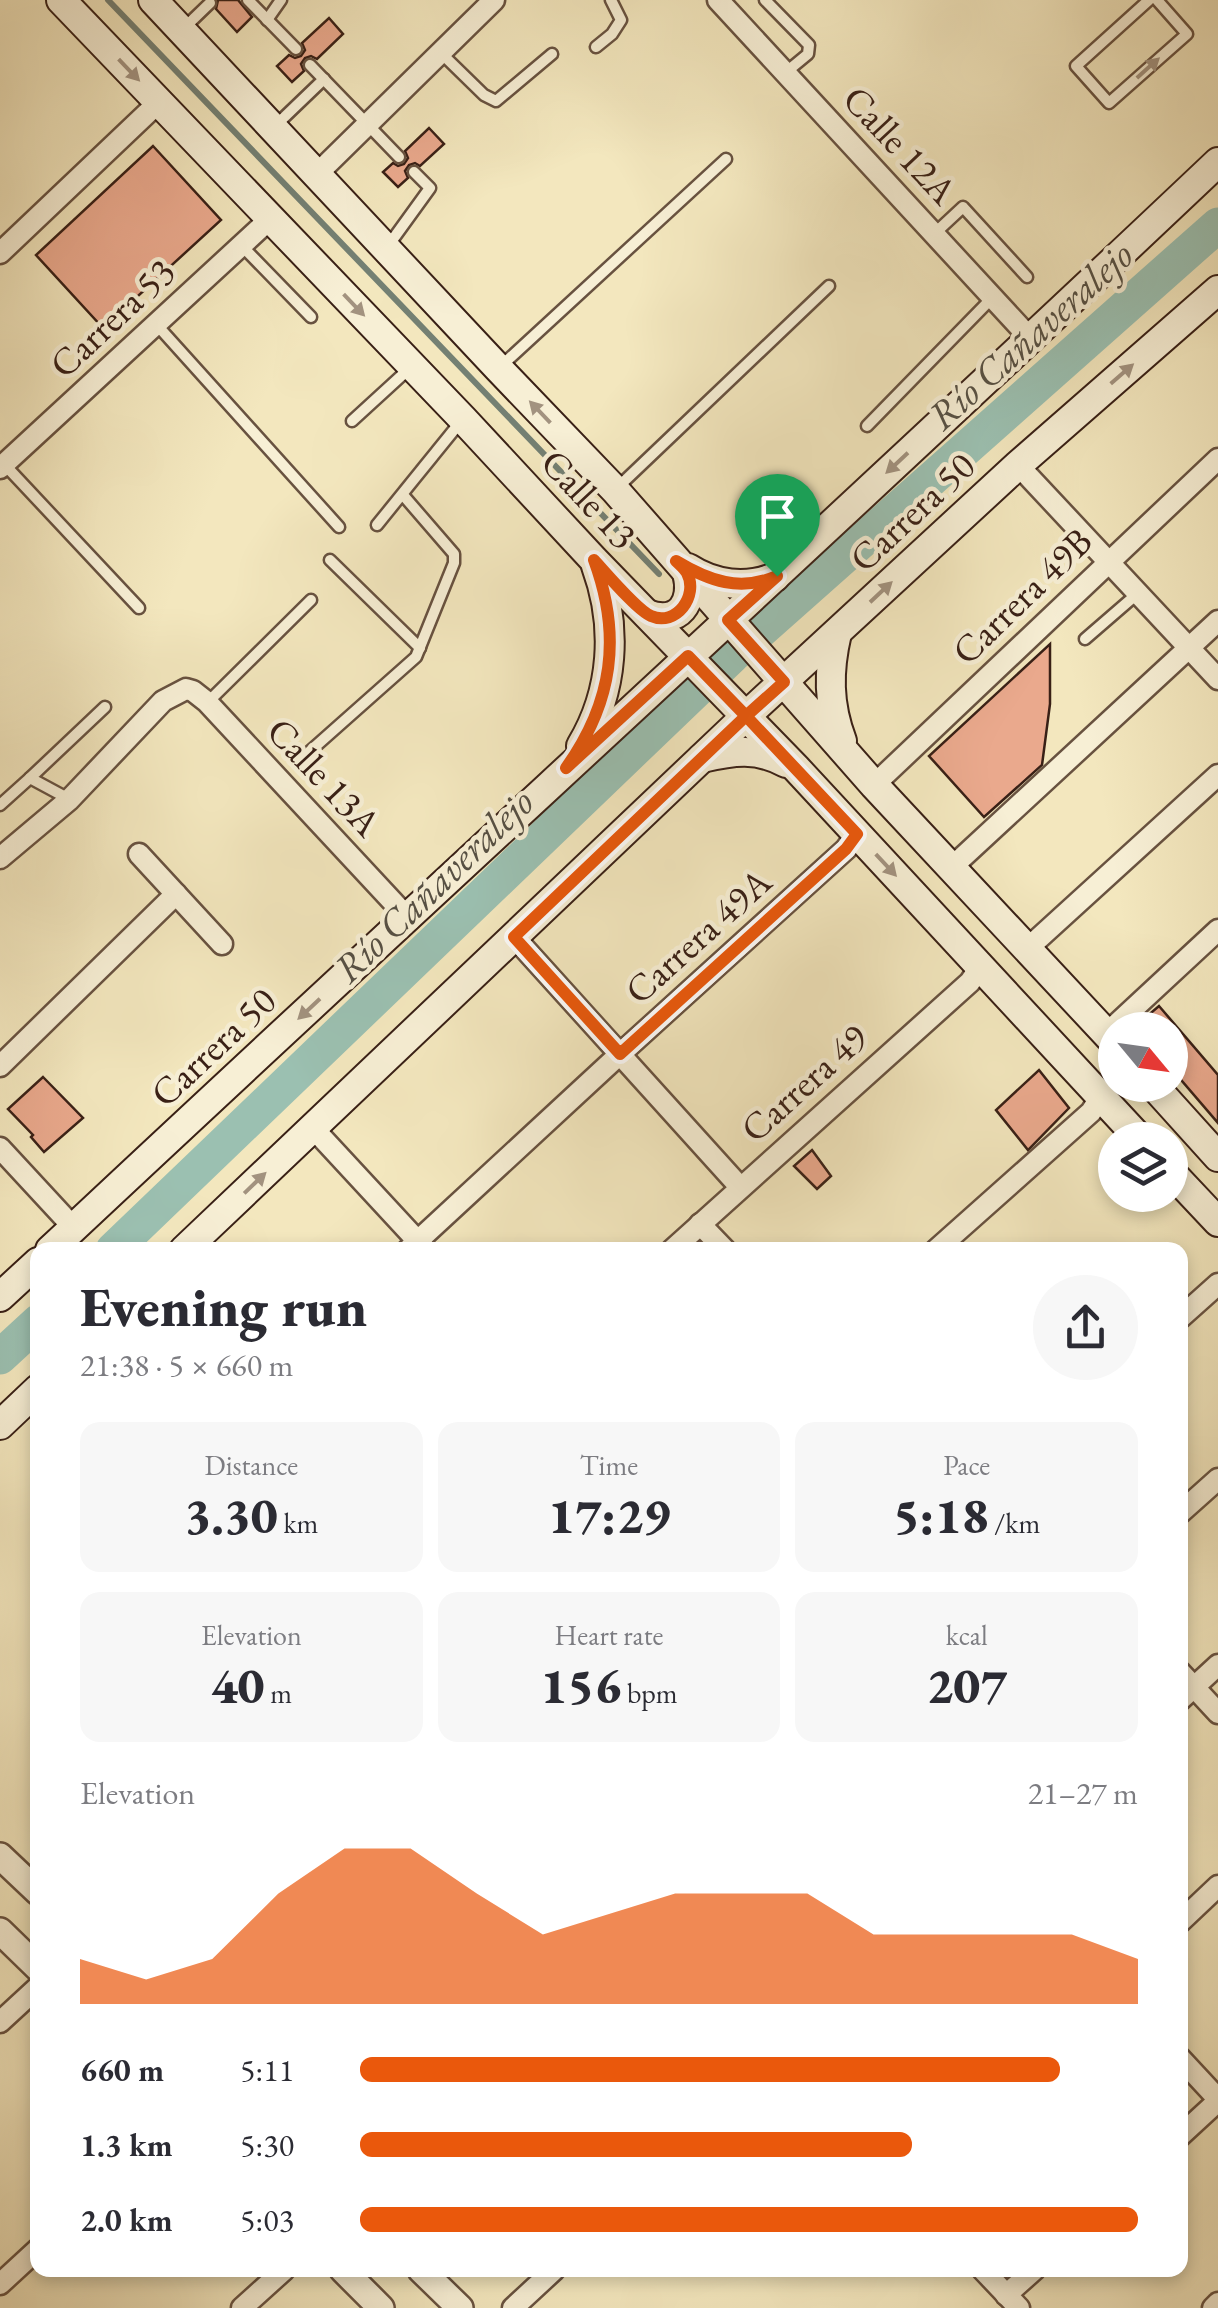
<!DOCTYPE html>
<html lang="en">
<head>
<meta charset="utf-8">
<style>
  body { margin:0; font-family:"EB Garamond",serif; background:#f7f7f7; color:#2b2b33; height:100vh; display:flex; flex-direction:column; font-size:38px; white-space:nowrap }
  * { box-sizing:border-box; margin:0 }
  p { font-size:32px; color:#7c7c81 }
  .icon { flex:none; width:55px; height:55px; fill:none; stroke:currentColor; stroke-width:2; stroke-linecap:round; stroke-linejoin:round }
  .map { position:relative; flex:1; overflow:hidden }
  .side { position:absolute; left:30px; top:1242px; width:1158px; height:1035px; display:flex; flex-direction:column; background:#fff; border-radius:20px; box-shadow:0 5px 15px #0003 }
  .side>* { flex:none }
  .needle { width:65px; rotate:119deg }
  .buttons { position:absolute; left:1098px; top:1012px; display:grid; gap:20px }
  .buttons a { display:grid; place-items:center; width:90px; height:90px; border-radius:50%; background:#fff; box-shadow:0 5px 15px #0003; font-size:50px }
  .pin { position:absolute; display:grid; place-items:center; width:85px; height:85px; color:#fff; margin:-102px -42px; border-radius:50% 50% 50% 0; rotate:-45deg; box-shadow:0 0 10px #0007 }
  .pin .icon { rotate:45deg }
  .round { display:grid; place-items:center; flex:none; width:105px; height:105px; border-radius:52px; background:#f7f7f7 }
  .headline { display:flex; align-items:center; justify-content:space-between; height:170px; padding:0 50px }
  h1 { font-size:55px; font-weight:800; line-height:75px }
  .stats { display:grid; grid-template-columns:repeat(3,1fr); gap:15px; height:170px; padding:10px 50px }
  .stats div { display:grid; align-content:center; border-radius:20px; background:#f7f7f7; text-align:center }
  .stats b { font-size:50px; font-weight:800 }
  .stats small { font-size:28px; font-weight:400 }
  .stats p { font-size:28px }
  .chart { height:280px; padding:20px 50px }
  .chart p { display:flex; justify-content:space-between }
  .chart svg { width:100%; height:180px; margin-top:10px; fill:#ea580c; opacity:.7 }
  ul { padding:0 50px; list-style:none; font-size:32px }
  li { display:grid; grid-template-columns:160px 120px 1fr; align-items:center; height:75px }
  li i { height:25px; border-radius:12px; background:#ea580c }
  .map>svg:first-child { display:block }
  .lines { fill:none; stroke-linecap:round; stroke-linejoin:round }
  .stream { stroke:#748073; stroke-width:6 }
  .river { stroke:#9bc0b1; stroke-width:35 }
  .building { fill:#eaa98d; stroke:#392016; stroke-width:2.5 }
  .service-casing { stroke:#685240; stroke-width:15 }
  .minor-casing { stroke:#685240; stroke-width:25 }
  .tertiary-casing { stroke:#685240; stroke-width:30 }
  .secondary-casing { stroke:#392016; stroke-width:32 }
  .service { stroke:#f7efd5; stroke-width:10 }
  .minor { stroke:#f7efd5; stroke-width:20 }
  .tertiary { stroke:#f7efd5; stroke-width:25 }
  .secondary { stroke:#f7efd5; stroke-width:28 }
  .oneway { fill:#a2927f }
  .route-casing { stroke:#fff; stroke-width:20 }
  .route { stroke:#ea580c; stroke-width:12 }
  .labels { text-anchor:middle; stroke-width:9; stroke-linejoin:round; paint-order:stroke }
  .street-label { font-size:38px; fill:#392016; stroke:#f7efd5 }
  .water-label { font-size:40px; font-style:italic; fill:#565044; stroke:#f7efd5 }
</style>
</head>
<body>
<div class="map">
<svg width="1218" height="2308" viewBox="0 0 1218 2308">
  <rect width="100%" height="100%" fill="#f3e7be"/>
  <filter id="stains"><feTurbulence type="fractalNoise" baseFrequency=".002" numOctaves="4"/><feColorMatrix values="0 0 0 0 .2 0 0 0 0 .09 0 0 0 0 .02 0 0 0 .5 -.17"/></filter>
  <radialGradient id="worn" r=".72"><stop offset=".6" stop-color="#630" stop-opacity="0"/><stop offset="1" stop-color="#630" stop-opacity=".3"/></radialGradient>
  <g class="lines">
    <!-- stream -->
    <polyline class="stream" points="108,0 659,574"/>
    <!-- river -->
    <g class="river">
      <polyline points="113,1250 733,655 1218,225"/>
      <polyline points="0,1357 38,1322"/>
    </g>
  </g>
  <!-- building -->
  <g class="building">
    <polygon points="218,0 238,0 252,17 237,32 216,9"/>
    <polygon points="329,18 343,34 317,59 311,56 305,58 301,64 304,71 292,82 277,66 289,55 295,58 301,56 305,50 302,43"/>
    <polygon points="429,128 444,144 420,166 415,163 409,165 405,171 408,178 398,187 383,172 393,163 398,166 404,164 408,158 405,151"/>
    <polygon points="153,146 221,220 103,328 36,255"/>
    <polygon points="1050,644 1050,704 1042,765 984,817 929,756"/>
    <polygon points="1159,1006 1218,1075 1218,1123 1170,1067 1170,1030 1131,1030"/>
    <polygon points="1039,1070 1069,1108 1028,1150 996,1110"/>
    <polygon points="43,1077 83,1118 44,1152 31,1137 33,1135 8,1109"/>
    <polygon points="812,1150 831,1176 817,1189 794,1166"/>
  </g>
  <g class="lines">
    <defs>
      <g id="service">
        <polyline points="248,0 296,49"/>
        <polyline points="765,0 809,45 808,54 785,73"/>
        <polyline points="1149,0 1076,66 1109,103 1187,34 1157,0"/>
        <polyline points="267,20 281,0"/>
        <polyline points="182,30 210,3"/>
        <polyline points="596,47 612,34 621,20 611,0"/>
        <polyline points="440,52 484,95 496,101 552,54"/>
        <polyline points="310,65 399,157"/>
        <polyline points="274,127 324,79"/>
        <polyline points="934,234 963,207 1027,277"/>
        <polyline points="242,246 311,317"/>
        <polyline points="388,246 430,188 414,172"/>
        <polyline points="156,324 339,527"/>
        <polyline points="499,368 726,159"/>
        <polyline points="352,421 411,367"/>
        <polyline points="867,426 992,298"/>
        <polyline points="4,464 139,608"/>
        <polyline points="616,489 829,286"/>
        <polyline points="377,525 462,420"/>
        <polyline points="330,560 420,648"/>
        <polyline points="1085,639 1137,594"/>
        <polyline points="208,702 311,600"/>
        <polyline points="309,752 416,657 454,563 454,554 403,495"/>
        <polyline points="69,799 30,778 105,707"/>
        <polyline points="0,805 30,778"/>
      </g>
      <g id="minor">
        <polyline points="718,0 1030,338"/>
        <polyline points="318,173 494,0"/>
        <polyline points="0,253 160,101"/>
        <polyline points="1018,465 1218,679"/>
        <polyline points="0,468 271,218"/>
        <polyline points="874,785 1218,459"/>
        <polyline points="139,854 222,944"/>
        <polyline points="0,858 69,800 163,701 186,689 193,691 207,702 407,917"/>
        <polyline points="952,867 1218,621"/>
        <polyline points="514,937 740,1187"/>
        <polyline points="1027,949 1218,775"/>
        <polyline points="1106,1034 1218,930"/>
        <polyline points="0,1066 176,894"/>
        <polyline points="313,1128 425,1249"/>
        <polyline points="0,1148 74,1228"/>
        <polyline points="700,1224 725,1250"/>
        <polyline points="408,1250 620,1054 846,849 857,834"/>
        <polyline points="672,1250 970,982 980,967"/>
        <polyline points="936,1250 1091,1112 1101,1096"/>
        <polyline points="1180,1318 1218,1284"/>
        <polyline points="1180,1513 1218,1479"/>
        <polyline points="1180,1672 1218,1713"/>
        <polyline points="1180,1700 1218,1665"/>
        <polyline points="1180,1922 1218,1886"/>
        <polyline points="0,2022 38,1987"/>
        <polyline points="1180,2058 1218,2099"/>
        <polyline points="1180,2136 1218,2101"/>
        <polyline points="983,2270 1019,2308"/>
        <polyline points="0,2284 38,2249"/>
        <polyline points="1006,2295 1034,2270"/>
        <polyline points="242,2308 284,2270"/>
        <polyline points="513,2308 554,2270"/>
        <polyline points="1213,2308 1218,2303"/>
      </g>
      <g id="tertiary">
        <polyline points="0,1856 38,1892"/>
        <polyline points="0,1931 38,1968"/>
        <polyline points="343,2270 381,2308"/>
        <polyline points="421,2270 460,2308"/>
      </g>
      <g id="secondary">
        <polyline points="61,0 463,419 594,560 796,768 1141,1140"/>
        <polyline points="153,0 498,368 615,490 874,785 1115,1043"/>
        <path d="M 688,568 C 714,585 746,589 775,577"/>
        <path d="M 647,614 C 679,626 695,602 687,573"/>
        <path d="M 837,633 C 828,671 828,704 842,741"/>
        <path d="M 581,746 C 614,691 618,626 596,566"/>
        <path d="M 702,758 C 733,751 757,747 786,763"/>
        <polyline points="1153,1085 1218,1157"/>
        <polyline points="1170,1171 1218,1222"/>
        <path d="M 50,1250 C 438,886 832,528 1218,162"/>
        <polyline points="184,1250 746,716 1018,465 1218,290"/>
        <polyline points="0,1297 38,1262"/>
        <polyline points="0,1425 38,1389"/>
      </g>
    </defs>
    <!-- service casing -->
    <use href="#service" class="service-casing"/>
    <!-- minor casing -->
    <use href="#minor" class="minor-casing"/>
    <!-- tertiary casing -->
    <use href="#tertiary" class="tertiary-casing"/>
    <!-- secondary casing -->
    <use href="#secondary" class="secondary-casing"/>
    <!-- service -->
    <use href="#service" class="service"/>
    <!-- minor -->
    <use href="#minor" class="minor"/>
    <!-- tertiary -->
    <use href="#tertiary" class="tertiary"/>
    <!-- secondary -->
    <use href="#secondary" class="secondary"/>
  </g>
  <!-- one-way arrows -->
  <defs><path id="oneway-solid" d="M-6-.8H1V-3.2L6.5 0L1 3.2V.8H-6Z" transform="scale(2.5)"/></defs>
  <g class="oneway">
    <use href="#oneway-solid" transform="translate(1148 68) rotate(-42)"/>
    <use href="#oneway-solid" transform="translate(129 70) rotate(46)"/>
    <use href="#oneway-solid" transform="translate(354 305) rotate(46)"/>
    <use href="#oneway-solid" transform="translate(1122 374) rotate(-41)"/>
    <use href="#oneway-solid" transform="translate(540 412) rotate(-134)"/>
    <use href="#oneway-solid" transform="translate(897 463) rotate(137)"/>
    <use href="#oneway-solid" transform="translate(881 592) rotate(-43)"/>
    <use href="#oneway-solid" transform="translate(886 865) rotate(47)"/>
    <use href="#oneway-solid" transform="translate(309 1009) rotate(137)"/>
    <use href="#oneway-solid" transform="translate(255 1183) rotate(-44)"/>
  </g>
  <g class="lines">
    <defs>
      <path id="route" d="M 777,576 C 740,592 709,581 676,561 C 680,565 684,568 687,573 C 699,596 676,627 651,616 C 637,610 606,573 594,560 C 622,636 613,702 566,768 L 688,656 L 746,716 L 514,937 L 620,1054 L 846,849 L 857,834 L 746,716 L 784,682 L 728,620 L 777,576"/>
    </defs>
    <!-- route casing -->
    <use href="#route" class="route-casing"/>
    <!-- route -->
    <use href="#route" class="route"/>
  </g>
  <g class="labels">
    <!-- street labels -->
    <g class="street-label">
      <text transform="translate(900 145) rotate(47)" y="13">Calle 12A</text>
      <text transform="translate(112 318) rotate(-43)" y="13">Carrera 53</text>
      <text transform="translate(589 499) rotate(47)" y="13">Calle 13</text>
      <text transform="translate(912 512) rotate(-43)" y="13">Carrera 50</text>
      <text transform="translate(1022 596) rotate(-44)" y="13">Carrera 49B</text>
      <text transform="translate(324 777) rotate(47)" y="13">Calle 13A</text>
      <text transform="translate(698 936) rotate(-42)" y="13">Carrera 49A</text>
      <text transform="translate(213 1047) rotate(-43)" y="13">Carrera 50</text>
      <text transform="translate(804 1083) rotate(-42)" y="13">Carrera 49</text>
    </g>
    <!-- water labels -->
    <g class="water-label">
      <text transform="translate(1030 335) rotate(-42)" y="14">Río Cañaveralejo</text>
      <text transform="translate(433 885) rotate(-44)" y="14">Río Cañaveralejo</text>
    </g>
  </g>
  <rect width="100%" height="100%" filter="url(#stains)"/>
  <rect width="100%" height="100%" fill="url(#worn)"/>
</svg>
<div class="buttons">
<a><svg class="needle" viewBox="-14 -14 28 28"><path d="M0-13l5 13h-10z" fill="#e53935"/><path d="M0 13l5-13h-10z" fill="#7c7c81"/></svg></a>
<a><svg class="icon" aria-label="layers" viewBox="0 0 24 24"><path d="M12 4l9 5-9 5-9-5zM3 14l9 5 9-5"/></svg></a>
</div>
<div class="pin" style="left:777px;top:576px;background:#1e9e55"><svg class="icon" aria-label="arrive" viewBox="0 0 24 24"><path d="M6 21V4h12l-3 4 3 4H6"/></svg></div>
<section class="side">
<div class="headline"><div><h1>Evening run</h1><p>21:38 · 5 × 660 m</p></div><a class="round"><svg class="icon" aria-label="share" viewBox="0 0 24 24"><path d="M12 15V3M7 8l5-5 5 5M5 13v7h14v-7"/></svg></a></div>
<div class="stats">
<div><p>Distance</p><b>3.30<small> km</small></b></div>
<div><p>Time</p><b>17:29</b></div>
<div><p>Pace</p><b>5:18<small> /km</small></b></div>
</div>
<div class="stats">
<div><p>Elevation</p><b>40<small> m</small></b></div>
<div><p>Heart rate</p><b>156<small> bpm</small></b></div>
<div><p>kcal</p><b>207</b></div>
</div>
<div class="chart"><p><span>Elevation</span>21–27 m</p>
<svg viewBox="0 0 160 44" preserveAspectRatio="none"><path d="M0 44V33L10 38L20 33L30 17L40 6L50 6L60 17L70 27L80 22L90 17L100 17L110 17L120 27L130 27L140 27L150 27L160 33V44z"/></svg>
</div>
<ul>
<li><b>660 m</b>5:11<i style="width:90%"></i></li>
<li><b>1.3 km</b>5:30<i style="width:71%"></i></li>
<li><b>2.0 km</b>5:03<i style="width:100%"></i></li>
</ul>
</section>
</div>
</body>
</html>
